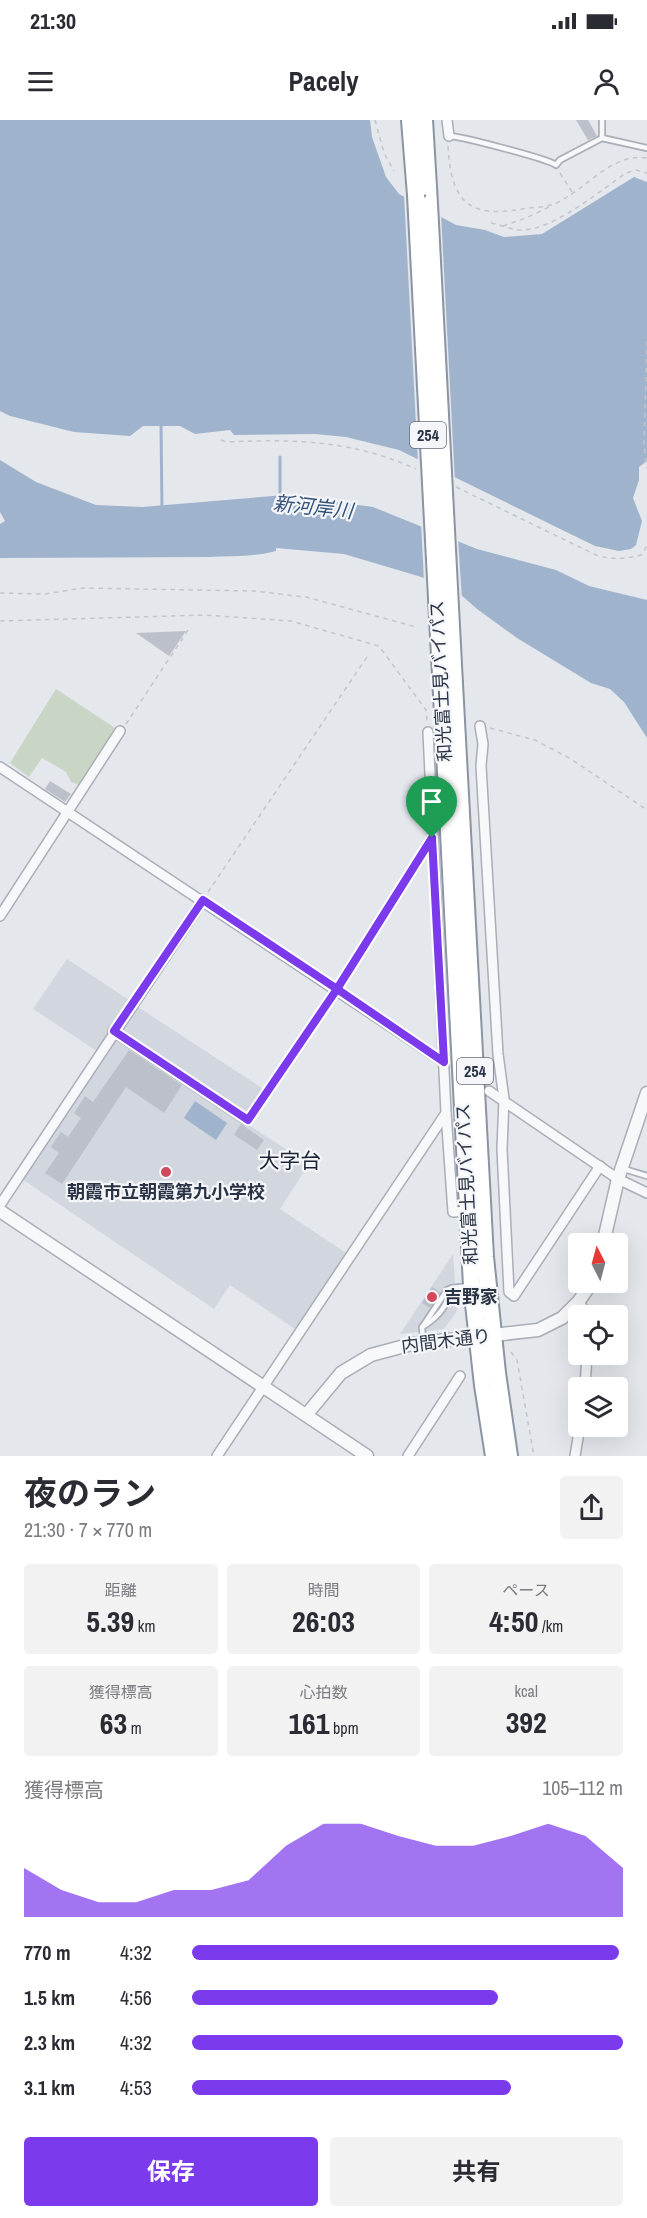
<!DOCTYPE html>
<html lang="ja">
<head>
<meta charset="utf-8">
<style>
  body { margin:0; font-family:"Archivo Narrow","Noto Sans JP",sans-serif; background:#f2f2f3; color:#2b2b33; height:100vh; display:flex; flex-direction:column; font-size:22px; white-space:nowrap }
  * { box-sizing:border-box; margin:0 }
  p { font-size:20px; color:#7c7c81 }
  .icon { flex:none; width:33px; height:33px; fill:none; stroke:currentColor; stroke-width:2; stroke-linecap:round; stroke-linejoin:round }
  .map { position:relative; height:1336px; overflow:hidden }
  .panel { display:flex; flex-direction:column; background:#fff; flex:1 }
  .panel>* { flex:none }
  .needle { width:39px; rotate:354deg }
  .fabs { position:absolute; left:568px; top:1113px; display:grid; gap:12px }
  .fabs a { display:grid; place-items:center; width:60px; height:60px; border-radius:6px; background:#fff; box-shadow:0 6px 24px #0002; font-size:30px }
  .pin { position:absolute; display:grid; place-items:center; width:51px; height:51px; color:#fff; margin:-62px -26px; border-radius:50% 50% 50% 0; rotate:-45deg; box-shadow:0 0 6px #0007 }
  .pin .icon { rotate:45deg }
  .round { display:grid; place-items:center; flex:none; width:63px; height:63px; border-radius:6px; background:#f2f2f3 }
  .head { display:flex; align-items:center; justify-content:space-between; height:102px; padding:0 24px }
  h1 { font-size:33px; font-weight:700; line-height:45px }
  .stats { display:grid; grid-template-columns:repeat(3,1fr); gap:9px; height:102px; padding:6px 24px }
  .stats div { display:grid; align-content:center; border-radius:6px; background:#f2f2f3; text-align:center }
  .stats b { font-size:30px; font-weight:700 }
  .stats small { font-size:16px; font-weight:400 }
  .stats p { font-size:16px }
  .chart { height:168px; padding:12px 24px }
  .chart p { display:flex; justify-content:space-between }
  .chart svg { width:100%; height:108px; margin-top:6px; fill:#7c3aed; opacity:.7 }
  .primary-button { display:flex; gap:12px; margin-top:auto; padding:12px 24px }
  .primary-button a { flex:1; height:69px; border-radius:6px; background:#7c3aed; color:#fff; font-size:24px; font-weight:700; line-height:69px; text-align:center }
  .primary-button a+a { background:#f2f2f3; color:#2b2b33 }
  ul { padding:0 24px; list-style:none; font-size:20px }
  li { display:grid; grid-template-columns:96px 72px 1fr; align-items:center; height:45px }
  li i { height:15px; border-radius:8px; background:#7c3aed }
  .status { display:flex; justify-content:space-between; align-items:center; height:42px; padding:0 30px; background:#fff; direction:ltr }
  .status svg { height:16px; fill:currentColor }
  header { display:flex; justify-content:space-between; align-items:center; height:78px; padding:0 24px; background:#fff; font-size:27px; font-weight:700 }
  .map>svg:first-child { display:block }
  .built { fill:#d2d6de }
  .green { fill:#c9d6c5 }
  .water { fill:#9fb4cc }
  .pier { fill:#e4e7ec }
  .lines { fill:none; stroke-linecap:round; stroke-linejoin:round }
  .stream { stroke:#9fb4cc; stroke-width:3 }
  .building { fill:#bbc0ca }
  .service-casing { stroke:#a9aeb7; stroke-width:8 }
  .minor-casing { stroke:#a9aeb7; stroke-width:12 }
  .tertiary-casing { stroke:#a9aeb7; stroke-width:15 }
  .trunk-casing { stroke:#8b94a3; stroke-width:20 }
  .path { stroke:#c2c5cb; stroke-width:1.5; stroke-dasharray:4.5 4.5; stroke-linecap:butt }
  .service { stroke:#f7f8fa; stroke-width:4.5 }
  .minor { stroke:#f7f8fa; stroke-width:9 }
  .tertiary { stroke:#f7f8fa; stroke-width:12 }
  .trunk { stroke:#fff; stroke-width:16 }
  .trunk-bridge-casing { stroke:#8b94a3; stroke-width:20; stroke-linecap:butt }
  .trunk-bridge { stroke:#fff; stroke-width:16 }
  .route-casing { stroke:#fff; stroke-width:12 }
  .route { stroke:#7c3aed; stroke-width:8 }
  .poi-dot { fill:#d1495b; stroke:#f4f6f9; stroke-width:2 }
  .labels { text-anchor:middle; stroke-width:4.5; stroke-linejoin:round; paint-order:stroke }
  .shield { fill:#f4f6f9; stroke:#676e7b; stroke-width:1.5 }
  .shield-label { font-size:16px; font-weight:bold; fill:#2b3445 }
  .street-label { font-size:18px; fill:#2b3445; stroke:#f4f6f9 }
  .poi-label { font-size:18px; font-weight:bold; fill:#2b3445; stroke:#f4f6f9 }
  .water-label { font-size:20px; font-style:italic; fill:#34527a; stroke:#f4f6f9 }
  .quarter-label { font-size:21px; fill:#1d2536; stroke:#f4f6f9 }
</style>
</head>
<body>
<div class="status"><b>21:30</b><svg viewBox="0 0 49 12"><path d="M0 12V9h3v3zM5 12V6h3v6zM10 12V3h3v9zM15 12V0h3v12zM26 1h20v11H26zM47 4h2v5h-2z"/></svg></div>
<header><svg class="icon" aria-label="menu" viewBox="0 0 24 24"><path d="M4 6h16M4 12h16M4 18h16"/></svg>Pacely<svg class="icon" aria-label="person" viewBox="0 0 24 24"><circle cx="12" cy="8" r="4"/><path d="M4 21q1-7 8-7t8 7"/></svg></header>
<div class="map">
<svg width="647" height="1336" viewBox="0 0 647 1336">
  <rect width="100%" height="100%" fill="#e4e7ec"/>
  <!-- built -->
  <g class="built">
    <polygon points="67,839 129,880 97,931 33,889"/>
    <polygon points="138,887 265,970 251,991 245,993 121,913"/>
    <polygon points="116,919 309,1044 280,1089 346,1133 295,1209 230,1165 214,1189 22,1059"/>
    <polygon points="453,1134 457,1191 444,1209 400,1214"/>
  </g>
  <!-- green -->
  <polygon class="green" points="56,569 118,610 81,666 71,662 66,652 42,638 29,657 10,643"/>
  <!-- water -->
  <g class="water">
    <polygon points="0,0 370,0 372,17 386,57 399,74 456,105 485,110 504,117 542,114 634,57 647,62 647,341 639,347 639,360 633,378 642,401 636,425 631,429 619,431 595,426 399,330 346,317 315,314 234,315 230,310 195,314 180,306 143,306 130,316 74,312 10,296 0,291"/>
    <path d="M 0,340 L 36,362 L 96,385 L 142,387 L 285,375 L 373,387 L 477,429 L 556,450 L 589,466 L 647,480 L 647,618 L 624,582 L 610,569 L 591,563 L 517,518 L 477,489 L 460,474 L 428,459 L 344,434 L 276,428 L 276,431 C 255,437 231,436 209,437 L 0,438 L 0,404 L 5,401 L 0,392 Z"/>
    <polygon points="195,981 227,1003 216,1020 184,998"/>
  </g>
  <!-- pier -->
  <g class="pier">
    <polygon points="404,74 441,94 455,362 418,343"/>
    <polygon points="421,402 458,418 462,480 424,461"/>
  </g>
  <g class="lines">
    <!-- stream -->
    <g class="stream">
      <polyline points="161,304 162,390"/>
      <polyline points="280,337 280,377"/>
    </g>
  </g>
  <!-- building -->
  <g class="building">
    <polygon points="576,0 588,0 597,16 588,20"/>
    <polygon points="186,511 169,536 136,513"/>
    <polygon points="50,661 71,674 65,682 45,669"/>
    <polygon points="129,930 182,965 164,993 126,967 62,1064 45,1053 59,1033 51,1027 61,1012 68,1017 81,998 74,993 85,976 93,982"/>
    <polygon points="241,1004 264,1020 257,1030 234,1015"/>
    <polygon points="432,1167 440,1172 430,1188 422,1183"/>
  </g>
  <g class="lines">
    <defs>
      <g id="service">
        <path d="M 449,16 C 460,16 548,39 556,45 L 560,40 L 602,18 L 647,28"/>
        <polyline points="602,18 602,0"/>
        <polyline points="624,1049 647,1056"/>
        <polyline points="423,1206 447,1170 452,1168"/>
        <path d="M 423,1220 L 422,1207 C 439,1197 446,1187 452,1168 L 469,1166"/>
      </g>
      <g id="minor">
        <polyline points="447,0 449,16"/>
        <polyline points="480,606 483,624 481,646 498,934 504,979 502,1029 509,1172 514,1176 600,1046"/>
        <polyline points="0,647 444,942"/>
        <polyline points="0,796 120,611"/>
        <polyline points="113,911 247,1000"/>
        <polyline points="489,971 618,1059 647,1073"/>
        <polyline points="446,993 453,1092 468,1091"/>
        <polyline points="0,1085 203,780"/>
        <polyline points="579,1181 587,1196"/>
        <polyline points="585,1268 587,1234"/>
        <polyline points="217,1336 446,993 428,612"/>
        <polyline points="408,1336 460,1256"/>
        <polyline points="575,1336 580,1306"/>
      </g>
      <g id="tertiary">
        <polyline points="0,1091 367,1336"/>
        <polyline points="603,1124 618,1059 647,973"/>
        <polyline points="307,1294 341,1253 371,1235 412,1224 538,1210 562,1198 579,1181 592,1162"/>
      </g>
      <g id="trunk">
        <polyline points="410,0 416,75"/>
        <polyline points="424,0 429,84"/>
        <polyline points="441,555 472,1166 483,1265 494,1336"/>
        <polyline points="454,564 485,1137 497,1253 509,1336"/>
      </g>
    </defs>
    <!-- service casing -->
    <use href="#service" class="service-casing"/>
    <!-- minor casing -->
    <use href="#minor" class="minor-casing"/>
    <!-- tertiary casing -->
    <use href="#tertiary" class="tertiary-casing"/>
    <!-- trunk casing -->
    <use href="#trunk" class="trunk-casing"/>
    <!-- path -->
    <g class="path">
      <polyline points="375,0 384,33 394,51"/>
      <path d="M 448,26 C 451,80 467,99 522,89 C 532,87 544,88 554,84 C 584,72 611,32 647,38"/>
      <polyline points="560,53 572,72"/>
      <path d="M 491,103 C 500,105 510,109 519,110 C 551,112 600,71 626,53 L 636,50 L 647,53"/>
      <polyline points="503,106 526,98 551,86"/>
      <polyline points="647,221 644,326 647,349"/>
      <path d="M 221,320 L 226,322 C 295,319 352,320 416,349"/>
      <path d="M 456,367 L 596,435 C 613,440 625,439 641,435 L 647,426"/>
      <polyline points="0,473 45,474 83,468 253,471 306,477 416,507"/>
      <polyline points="0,501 205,495 291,501 379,526 426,590 427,602"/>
      <polyline points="126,604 190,507"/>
      <polyline points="490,608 535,620 571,639 647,690"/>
      <polyline points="208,772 367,537"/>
      <polyline points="342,861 423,733"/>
      <polyline points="253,992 330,880"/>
      <polyline points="511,1232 517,1240 534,1336"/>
    </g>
    <!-- service -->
    <use href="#service" class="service"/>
    <!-- minor -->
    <use href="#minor" class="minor"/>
    <!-- tertiary -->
    <use href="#tertiary" class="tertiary"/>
    <!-- trunk -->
    <use href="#trunk" class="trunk"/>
    <defs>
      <g id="trunk-bridge">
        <polyline points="416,75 441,555"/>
        <polyline points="429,84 454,564"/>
      </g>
    </defs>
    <!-- trunk-bridge casing -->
    <use href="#trunk-bridge" class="trunk-bridge-casing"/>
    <!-- trunk-bridge -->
    <use href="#trunk-bridge" class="trunk-bridge"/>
  </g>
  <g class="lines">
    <defs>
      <polyline id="route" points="432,718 337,869 203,780 114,911 248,1000 337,869 444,942 432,718"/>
    </defs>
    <!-- route casing -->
    <use href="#route" class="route-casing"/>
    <!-- route -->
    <use href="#route" class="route"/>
  </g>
  <!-- markers -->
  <g class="poi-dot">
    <circle cx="166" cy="1052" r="6"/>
    <circle cx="432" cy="1177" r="6"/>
  </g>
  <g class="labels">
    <!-- shield labels -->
    <g class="shield">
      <rect x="410" y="302" width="36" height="26" rx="4.5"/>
      <rect x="457" y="938" width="36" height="26" rx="4.5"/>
    </g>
    <g class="shield-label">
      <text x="428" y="321">254</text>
      <text x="475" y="957">254</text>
    </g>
    <!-- street labels -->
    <g class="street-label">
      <text transform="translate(441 561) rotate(-93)" y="6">和光富士見バイパス</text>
      <text transform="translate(467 1064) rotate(-93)" y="6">和光富士見バイパス</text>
      <text transform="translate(446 1221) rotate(-7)" y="6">内間木通り</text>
    </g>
    <!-- poi labels -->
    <g class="poi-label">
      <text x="166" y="1078">朝霞市立朝霞第九小学校</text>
      <text x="444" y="1183" text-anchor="start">吉野家</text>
    </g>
    <!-- water labels -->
    <g class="water-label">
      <text transform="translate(313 387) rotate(6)" y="7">新河岸川</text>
    </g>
    <!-- quarter labels -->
    <g class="quarter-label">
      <text x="290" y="1048">大字台</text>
    </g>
  </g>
</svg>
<div class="fabs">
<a><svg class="needle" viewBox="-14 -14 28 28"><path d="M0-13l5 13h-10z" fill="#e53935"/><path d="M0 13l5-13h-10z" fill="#7c7c81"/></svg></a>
<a><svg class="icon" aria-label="locate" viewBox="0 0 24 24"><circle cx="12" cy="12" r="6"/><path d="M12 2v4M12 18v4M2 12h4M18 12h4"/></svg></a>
<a><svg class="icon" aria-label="layers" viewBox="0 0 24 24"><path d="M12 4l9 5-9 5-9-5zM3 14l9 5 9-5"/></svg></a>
</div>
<div class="pin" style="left:432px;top:718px;background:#1e9e55"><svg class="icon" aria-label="arrive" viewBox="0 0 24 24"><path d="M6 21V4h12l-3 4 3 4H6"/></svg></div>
</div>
<section class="panel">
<div class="head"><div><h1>夜のラン</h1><p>21:30 · 7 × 770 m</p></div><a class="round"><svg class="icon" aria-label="share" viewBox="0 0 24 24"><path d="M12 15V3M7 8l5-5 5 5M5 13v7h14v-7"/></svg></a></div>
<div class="stats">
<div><p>距離</p><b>5.39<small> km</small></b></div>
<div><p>時間</p><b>26:03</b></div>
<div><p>ペース</p><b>4:50<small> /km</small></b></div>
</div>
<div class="stats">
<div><p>獲得標高</p><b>63<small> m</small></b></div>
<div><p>心拍数</p><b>161<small> bpm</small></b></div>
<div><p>kcal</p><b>392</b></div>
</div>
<div class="chart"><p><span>獲得標高</span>105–112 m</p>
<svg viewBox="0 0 160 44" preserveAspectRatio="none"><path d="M0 44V24L10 33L20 38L30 38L40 33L50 33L60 29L70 15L80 6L90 6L100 11L110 15L120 15L130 11L140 6L150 11L160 24V44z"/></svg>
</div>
<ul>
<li><b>770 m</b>4:32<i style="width:99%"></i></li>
<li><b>1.5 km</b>4:56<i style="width:71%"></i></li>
<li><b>2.3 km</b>4:32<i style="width:100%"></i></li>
<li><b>3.1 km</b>4:53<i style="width:74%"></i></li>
</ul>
<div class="primary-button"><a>保存</a><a>共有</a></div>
</section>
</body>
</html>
